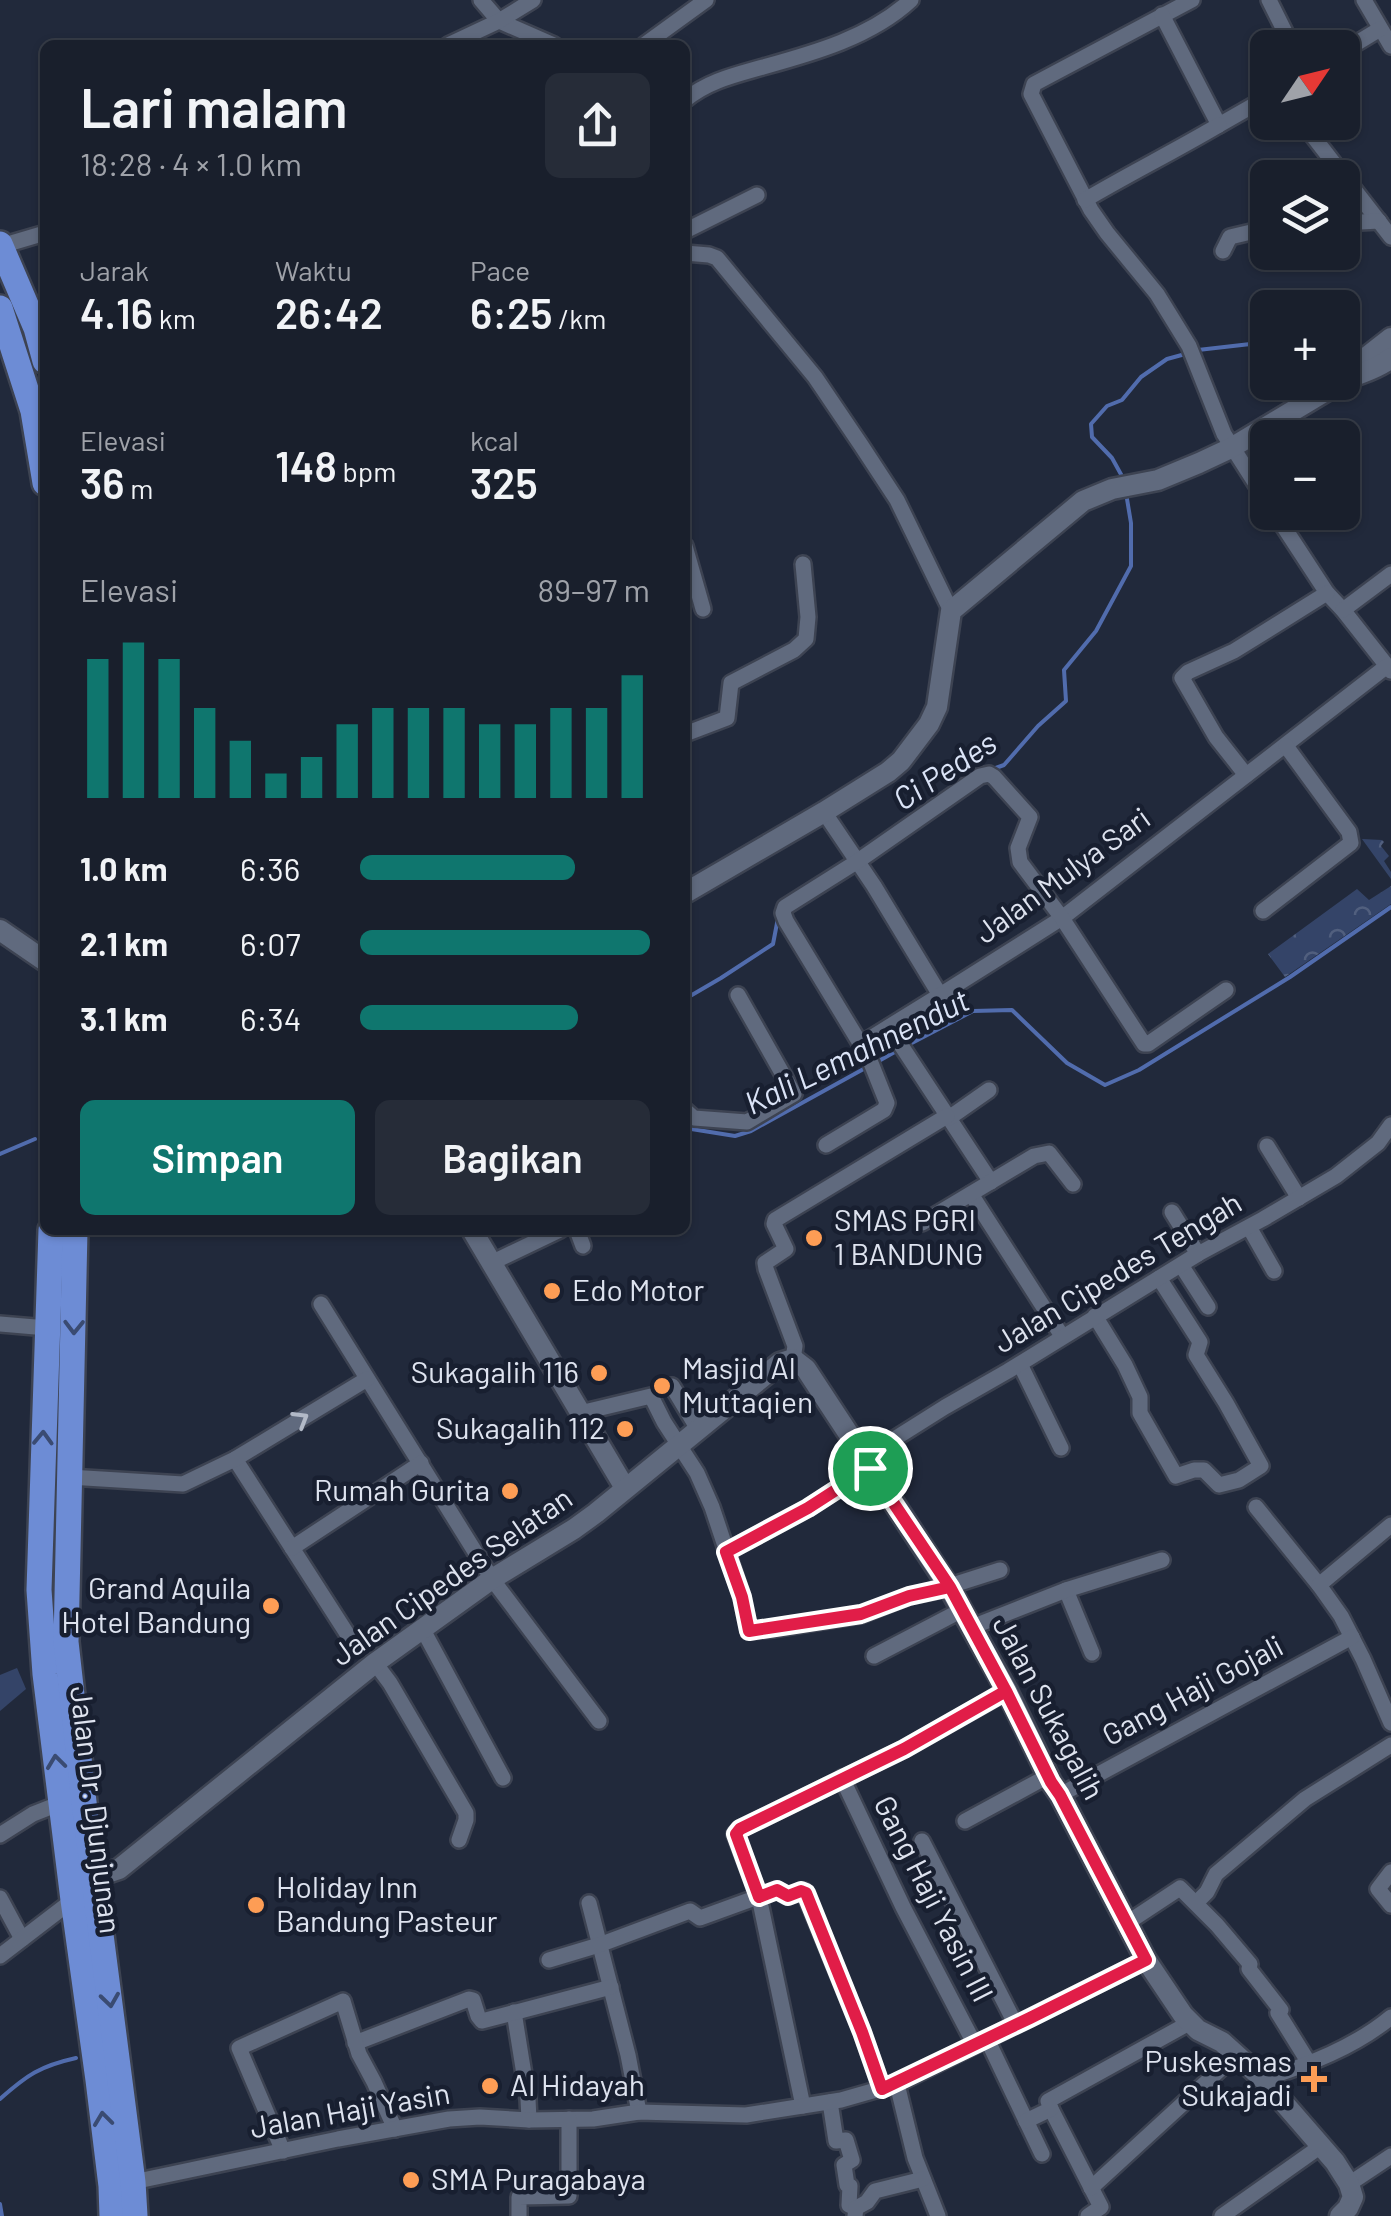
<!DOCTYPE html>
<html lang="id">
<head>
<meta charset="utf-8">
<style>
  body { margin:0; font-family:Barlow,sans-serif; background:#262c38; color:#f1f3f6; height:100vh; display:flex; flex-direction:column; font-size:38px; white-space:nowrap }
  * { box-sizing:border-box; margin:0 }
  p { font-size:32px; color:#9fa2a9 }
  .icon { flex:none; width:55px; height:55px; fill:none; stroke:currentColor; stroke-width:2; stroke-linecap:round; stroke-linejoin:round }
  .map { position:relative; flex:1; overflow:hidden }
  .details { position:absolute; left:40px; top:40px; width:650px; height:1195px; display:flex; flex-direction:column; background:#191f2c; border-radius:15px; box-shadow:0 2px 8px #0004,0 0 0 2px #373d48 }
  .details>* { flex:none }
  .needle { width:65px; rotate:55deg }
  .buttons { position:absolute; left:1250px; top:30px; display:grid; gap:20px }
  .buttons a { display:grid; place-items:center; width:110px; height:110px; border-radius:15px; background:#191f2c; box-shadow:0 2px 8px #0004,0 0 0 2px #373d48; font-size:50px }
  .pin { position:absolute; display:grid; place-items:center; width:85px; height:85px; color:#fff; margin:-42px; border:5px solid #fff; border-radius:50%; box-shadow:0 2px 10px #0007 }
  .round { display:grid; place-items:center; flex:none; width:105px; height:105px; border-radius:15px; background:#262c38 }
  .overview { display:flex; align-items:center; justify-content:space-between; height:170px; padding:0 40px }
  h1 { font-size:55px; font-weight:600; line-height:75px }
  .figures { display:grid; grid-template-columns:repeat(3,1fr); gap:15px; height:170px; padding:10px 40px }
  .figures div { display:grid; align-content:center }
  .figures b { font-size:42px; font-weight:600 }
  .figures small { font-size:28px; font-weight:400 }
  .figures p { font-size:28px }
  .chart { height:280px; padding:20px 40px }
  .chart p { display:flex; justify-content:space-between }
  .chart svg { width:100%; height:180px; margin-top:10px; stroke:#0f766e; stroke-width:6 }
  .primary-button { display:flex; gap:20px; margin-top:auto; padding:20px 40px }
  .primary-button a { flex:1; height:115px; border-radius:15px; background:#0f766e; color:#fff; font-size:40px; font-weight:600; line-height:115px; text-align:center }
  .primary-button a+a { background:#262c38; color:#f1f3f6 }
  ul { padding:0 40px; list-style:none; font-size:32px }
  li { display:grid; grid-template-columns:160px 120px 1fr; align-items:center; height:75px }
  li i { height:25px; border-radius:12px; background:#0f766e }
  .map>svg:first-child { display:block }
  .grass { fill:url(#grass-tufts) }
  .forest { fill:url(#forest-crowns) }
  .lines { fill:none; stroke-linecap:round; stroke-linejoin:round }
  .stream { stroke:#516cad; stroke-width:4 }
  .minor-casing { stroke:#3d4352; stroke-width:20 }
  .tertiary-casing { stroke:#3d4352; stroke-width:25 }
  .trunk-casing { stroke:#3d4352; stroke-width:30 }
  .minor { stroke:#606a7e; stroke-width:15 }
  .tertiary { stroke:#606a7e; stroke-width:20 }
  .trunk { stroke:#6d8cd5; stroke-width:25 }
  .oneway { stroke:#3a4b72 }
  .oneway2 { stroke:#b2b9c7 }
  .route-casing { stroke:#fff; stroke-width:20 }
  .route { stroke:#e11d48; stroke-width:12 }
  .poi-dot { fill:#fd9d55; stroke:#181f30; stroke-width:4 }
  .labels { text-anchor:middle; stroke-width:9; stroke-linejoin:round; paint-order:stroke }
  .street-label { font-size:30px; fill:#dee3ef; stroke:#181f30 }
  .poi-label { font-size:30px; fill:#dee3ef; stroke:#181f30; text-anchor:start }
  .water-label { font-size:32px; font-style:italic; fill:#dbe4f7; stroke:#181f30 }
</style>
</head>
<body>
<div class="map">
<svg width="1391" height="2216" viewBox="0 0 1391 2216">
  <defs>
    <pattern id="grass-tufts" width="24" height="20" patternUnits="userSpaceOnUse" patternTransform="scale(2.5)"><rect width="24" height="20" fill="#344468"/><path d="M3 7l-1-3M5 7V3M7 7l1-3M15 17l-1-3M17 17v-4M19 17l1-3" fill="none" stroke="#515f7e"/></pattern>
    <pattern id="forest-crowns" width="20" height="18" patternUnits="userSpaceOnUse" patternTransform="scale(2.5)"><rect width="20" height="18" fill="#344468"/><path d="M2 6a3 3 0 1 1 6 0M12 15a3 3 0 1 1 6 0" fill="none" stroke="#515f7e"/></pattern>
  </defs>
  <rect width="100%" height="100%" fill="#21293b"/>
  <!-- grass -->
  <polygon class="grass" points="17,1668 26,1689 0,1711 0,1675"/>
  <!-- forest -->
  <g class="forest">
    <polygon points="1362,839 1382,840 1384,842 1381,846 1389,856 1384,861 1391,872 1391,879"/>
    <polygon points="1391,886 1391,904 1285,977 1268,954 1357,889 1369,900"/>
  </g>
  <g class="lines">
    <!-- stream -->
    <g class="stream">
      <polyline points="1198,350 1268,342"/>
      <polyline points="1123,478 1112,458 1092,437 1091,424 1107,406 1122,400 1141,377 1167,359 1189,353"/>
      <polyline points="993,769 1004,765 1038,726 1066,701 1064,670 1096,631 1131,566 1131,523 1126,493"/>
      <polyline points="685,999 721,978 773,944 778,918"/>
      <polyline points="908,1045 973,1011 1012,1010 1067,1063 1105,1085 1139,1070 1290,977 1391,907"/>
      <polyline points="877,1062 900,1049"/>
      <polyline points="685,1128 735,1136 751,1131 869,1066"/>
      <polyline points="0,1154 35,1139"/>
      <path d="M 0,2099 C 27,2075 40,2066 76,2058"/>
      <polyline points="0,2204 2,2216"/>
    </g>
    <defs>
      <g id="minor">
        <polyline points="481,0 499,21 554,45"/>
        <polyline points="1192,0 1034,84 1031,94 1091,210 1107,233 1157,294 1189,346 1224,434 1268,503"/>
        <polyline points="1269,0 1293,48"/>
        <polyline points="1364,0 1391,46"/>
        <polyline points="1162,15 1219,125 1268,97"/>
        <polyline points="448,45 499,21 533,0"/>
        <polyline points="644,45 706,0"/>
        <polyline points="1342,52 1380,29"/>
        <path d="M 685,100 C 708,81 735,75 763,67 C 814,53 871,37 911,0"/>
        <polyline points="1302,122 1391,237"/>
        <path d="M 1085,200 C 1129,174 1175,151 1219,125"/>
        <polyline points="1342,223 1379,221"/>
        <polyline points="685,231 757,195"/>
        <polyline points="1,246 45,233"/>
        <polyline points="1223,251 1230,237 1268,228"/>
        <polyline points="685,253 709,255 717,258 815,377 861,445 897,500 951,611"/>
        <polyline points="1274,512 1327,593 1343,610 1391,671"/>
        <polyline points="685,546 703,609"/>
        <polyline points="1343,610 1391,574"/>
        <polyline points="685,734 727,718 731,683 794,650 806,639 808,617 803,564"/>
        <polyline points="1246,775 1216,737 1182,678 1188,672 1234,651 1327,593"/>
        <polyline points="824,812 874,886 940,995 1062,918 1387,666"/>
        <polyline points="1263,911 1351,843 1349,832 1286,746"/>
        <polyline points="889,1027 991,1182"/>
        <polyline points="861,1044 940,995"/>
        <polyline points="685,1110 694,1118 747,1122 794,1094 738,995"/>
        <polyline points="949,1118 989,1090"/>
        <polyline points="826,1145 884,1110 887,1103 869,1058 786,921 783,913 785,907 858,861 980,776 989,774 994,777 1030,817 1018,848 1020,862 1062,918 1144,1044 1148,1044 1226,990"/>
        <polyline points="1267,1146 1299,1198"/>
        <polyline points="971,1194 1062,1336"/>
        <polyline points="1172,1212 1198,1254"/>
        <polyline points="922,1223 1034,1156 1049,1153 1073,1184"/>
        <polyline points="1249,1227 1274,1271"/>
        <polyline points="577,1230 583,1246"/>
        <polyline points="491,1263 560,1230"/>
        <polyline points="1181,1265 1208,1307"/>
        <polyline points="321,1304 492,1579 599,1721"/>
        <polyline points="1095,1316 1125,1365 1140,1397 1140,1413 1176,1476 1194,1470 1204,1470 1219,1485 1239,1480 1261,1466 1226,1403 1196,1355 1200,1342 1159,1278"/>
        <polyline points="0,1324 47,1328"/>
        <polyline points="793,1359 795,1346 766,1269 765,1263 786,1249 774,1224 775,1220 947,1116"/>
        <polyline points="1020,1364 1061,1448"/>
        <polyline points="672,1386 698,1429"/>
        <polyline points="580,1413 651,1396 664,1422 697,1473 712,1507 742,1597 749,1631 774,1629 861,1615 909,1596 934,1591 1000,1570"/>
        <polyline points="864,1458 945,1407 1008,1371 1198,1254 1263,1219 1336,1176 1378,1143 1391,1125"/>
        <polyline points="235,1459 353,1643"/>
        <polyline points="69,1477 183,1484 235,1459 367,1379"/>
        <polyline points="1256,1507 1319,1585"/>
        <polyline points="1391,1525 1319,1585 1341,1616 1363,1659 1391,1723"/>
        <polyline points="292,1548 421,1463"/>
        <polyline points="726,1552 808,1508 870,1468"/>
        <polyline points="1066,1590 1092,1653"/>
        <polyline points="972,1627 1066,1590 1162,1560"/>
        <polyline points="422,1628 503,1778"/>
        <polyline points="874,1656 962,1610"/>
        <polyline points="375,1663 390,1683 466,1813 466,1820 459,1840"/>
        <polyline points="842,1778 903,1907 975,2045"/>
        <polyline points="1060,1795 1352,1637"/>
        <polyline points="965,1821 1048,1776"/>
        <polyline points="0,1835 33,1814 61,1803"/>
        <polyline points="922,1841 1016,2025"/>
        <polyline points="1391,1872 1378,1889 1391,1905"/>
        <polyline points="0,1898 22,1939"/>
        <polyline points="589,1903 628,2055 639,2112"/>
        <polyline points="1196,1903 1207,1892 1216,1874 1305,1799 1391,1745"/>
        <polyline points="1127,1923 1180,1888 1217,1925 1250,1964 1249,1969 1281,2010 1278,2013 1309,2063"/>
        <polyline points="0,1956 73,1900"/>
        <polyline points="549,1960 599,1945 690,1911 700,1918 777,1890 787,1896 804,1891 862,2032 882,2089"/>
        <polyline points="514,2012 528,2099 529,2120"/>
        <polyline points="987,2039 1042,2154"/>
        <polyline points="355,2043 469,1999 473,2000 478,2016 482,2021 611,1987"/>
        <path d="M 1263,2079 C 1308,2065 1355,2047 1391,2017"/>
        <polyline points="897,2084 915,2158 938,2216"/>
        <polyline points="830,2102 836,2141 846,2140 852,2160 844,2165 847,2185 850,2186 849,2205 856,2208"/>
        <polyline points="803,2106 759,1897 735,1834 740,1829 904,1749 1007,1691"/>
        <polyline points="1051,2109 1101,2207 1088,2216"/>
        <polyline points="1026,2121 1051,2109 1048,2101 1189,2023"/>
        <polyline points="283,2151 239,2048 343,2001 359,2054 374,2082 395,2129"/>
        <polyline points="133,2182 338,2139 449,2119 480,2117 529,2120 593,2119 639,2112 746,2115 841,2100 897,2084 1146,1960"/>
        <polyline points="1349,2184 1391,2156"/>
        <polyline points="1091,2188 1237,2054"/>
        <polyline points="519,2216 519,2197 569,2196 569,2119"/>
        <polyline points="855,2216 856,2208 867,2202 875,2191 923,2179"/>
        <polyline points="1222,2216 1321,2146"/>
      </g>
      <g id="tertiary">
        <polyline points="1356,374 1368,356 1391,338"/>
        <path d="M 1342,382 C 1359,372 1375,371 1391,358"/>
        <polyline points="685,893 824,812 888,772 901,761 929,724 937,707 951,611 1083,501 1112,489 1158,480 1199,463 1231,448 1341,382"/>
        <polyline points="0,930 45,961"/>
        <polyline points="472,1230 625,1488"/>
        <polyline points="95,1877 119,1869 375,1663 492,1579 574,1529 596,1513 780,1363 793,1359 806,1369 949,1587 1007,1691 1051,1782 1060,1795 1146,1960 1183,2015 1198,2030 1222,2042 1263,2079 1335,2162 1349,2184 1353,2197 1348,2208 1340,2216"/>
      </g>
      <g id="trunk">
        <polyline points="0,244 36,328 45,361"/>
        <polyline points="0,308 33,411 45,483"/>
        <polyline points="51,1230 39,1590 45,1674 73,1900 98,2080 111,2186 112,2216"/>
        <polyline points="75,1230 66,1642 85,1811 133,2182 135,2216"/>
      </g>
    </defs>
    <!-- minor casing -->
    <use href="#minor" class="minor-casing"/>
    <!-- tertiary casing -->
    <use href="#tertiary" class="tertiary-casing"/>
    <!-- trunk casing -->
    <use href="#trunk" class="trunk-casing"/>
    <!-- minor -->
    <use href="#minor" class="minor"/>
    <!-- tertiary -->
    <use href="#tertiary" class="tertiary"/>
    <!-- trunk -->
    <use href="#trunk" class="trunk"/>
  </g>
  <!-- one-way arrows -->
  <defs><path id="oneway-chevron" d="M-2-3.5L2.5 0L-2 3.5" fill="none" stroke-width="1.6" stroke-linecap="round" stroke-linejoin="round" transform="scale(2.5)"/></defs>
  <g class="oneway">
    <use href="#oneway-chevron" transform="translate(74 1327) rotate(91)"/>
    <use href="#oneway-chevron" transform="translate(43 1438) rotate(-88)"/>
    <use href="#oneway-chevron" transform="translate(56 1762) rotate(-97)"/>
    <use href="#oneway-chevron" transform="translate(110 2000) rotate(82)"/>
    <use href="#oneway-chevron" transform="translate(103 2119) rotate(-97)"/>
  </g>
  <use class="oneway2" href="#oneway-chevron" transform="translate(301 1419) rotate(-31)"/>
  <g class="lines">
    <defs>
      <polyline id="route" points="870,1468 950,1587 1006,1691 904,1749 740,1829 736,1834 759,1897 777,1890 788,1896 801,1891 806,1893 862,2032 882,2089 1030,2018 1146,1960 1060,1795 1051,1782 1006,1691 950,1587 909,1596 861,1614 749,1631 742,1597 726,1552 808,1508 870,1468"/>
    </defs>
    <!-- route casing -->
    <use href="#route" class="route-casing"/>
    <!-- route -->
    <use href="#route" class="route"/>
  </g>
  <!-- markers -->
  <g class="poi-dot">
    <circle cx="814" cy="1238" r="10"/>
    <circle cx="552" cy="1291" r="10"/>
    <circle cx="599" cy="1373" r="10"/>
    <circle cx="662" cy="1386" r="10"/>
    <circle cx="625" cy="1429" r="10"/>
    <circle cx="510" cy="1491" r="10"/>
    <circle cx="271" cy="1606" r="10"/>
    <circle cx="256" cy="1905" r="10"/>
    <path d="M1309 2064h10v10h10v10h-10v10h-10v-10h-10v-10h10z"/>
    <circle cx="490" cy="2086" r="10"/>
    <circle cx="411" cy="2180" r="10"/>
  </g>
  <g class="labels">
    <!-- street labels -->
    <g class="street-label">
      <text transform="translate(1063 876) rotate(-36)" y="10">Jalan Mulya Sari</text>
      <text transform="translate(1118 1273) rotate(-31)" y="10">Jalan Cipedes Tengah</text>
      <text transform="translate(452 1577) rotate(-35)" y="10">Jalan Cipedes Selatan</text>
      <text transform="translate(1193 1691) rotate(-28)" y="10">Gang Haji Gojali</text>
      <text transform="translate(1048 1708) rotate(62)" y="10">Jalan Sukagalih</text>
      <text transform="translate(95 1810) rotate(83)" y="10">Jalan Dr. Djunjunan</text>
      <text transform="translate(933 1899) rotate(63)" y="10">Gang Haji Yasin III</text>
      <text transform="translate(350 2111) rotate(-10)" y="10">Jalan Haji Yasin</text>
    </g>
    <!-- poi labels -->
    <g class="poi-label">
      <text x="834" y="1231">SMAS PGRI<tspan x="834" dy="34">1 BANDUNG</tspan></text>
      <text x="572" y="1301">Edo Motor</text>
      <text x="682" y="1379">Masjid Al<tspan x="682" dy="34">Muttaqien</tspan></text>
      <text x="579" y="1383" text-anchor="end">Sukagalih 116</text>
      <text x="605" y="1439" text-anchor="end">Sukagalih 112</text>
      <text x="490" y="1501" text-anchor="end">Rumah Gurita</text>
      <text x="251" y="1599" text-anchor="end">Grand Aquila<tspan x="251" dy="34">Hotel Bandung</tspan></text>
      <text x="276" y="1898">Holiday Inn<tspan x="276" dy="34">Bandung Pasteur</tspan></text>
      <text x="1292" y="2072" text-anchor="end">Puskesmas<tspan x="1292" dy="34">Sukajadi</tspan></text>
      <text x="510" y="2096">Al Hidayah</text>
      <text x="431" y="2190">SMA Puragabaya</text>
    </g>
    <!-- water labels -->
    <g class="water-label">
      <text transform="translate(945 771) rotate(-33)" y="11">Ci Pedes</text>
      <text transform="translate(857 1052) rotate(-26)" y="11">Kali Lemahnendut</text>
    </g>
  </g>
</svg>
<div class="buttons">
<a><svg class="needle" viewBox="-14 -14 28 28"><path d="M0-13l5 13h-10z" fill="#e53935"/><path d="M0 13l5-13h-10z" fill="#9fa2a9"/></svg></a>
<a><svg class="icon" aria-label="layers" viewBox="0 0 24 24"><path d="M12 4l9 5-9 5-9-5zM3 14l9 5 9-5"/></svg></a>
<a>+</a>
<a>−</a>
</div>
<div class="pin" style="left:870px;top:1468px;background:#1e9e55"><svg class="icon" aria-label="arrive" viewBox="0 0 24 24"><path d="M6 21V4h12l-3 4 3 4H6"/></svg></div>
<section class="details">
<div class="overview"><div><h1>Lari malam</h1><p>18:28 · 4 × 1.0 km</p></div><a class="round"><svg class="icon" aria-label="share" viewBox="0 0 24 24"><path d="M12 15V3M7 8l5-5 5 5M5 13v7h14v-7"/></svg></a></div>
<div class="figures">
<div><p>Jarak</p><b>4.16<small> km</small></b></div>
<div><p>Waktu</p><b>26:42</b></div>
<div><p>Pace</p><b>6:25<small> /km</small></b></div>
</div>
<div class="figures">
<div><p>Elevasi</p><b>36<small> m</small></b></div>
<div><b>148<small> bpm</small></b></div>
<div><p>kcal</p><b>325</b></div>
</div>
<div class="chart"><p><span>Elevasi</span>89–97 m</p>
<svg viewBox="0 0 160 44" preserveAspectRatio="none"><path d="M5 44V10M15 44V6M25 44V10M35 44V22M45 44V30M55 44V38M65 44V34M75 44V26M85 44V22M95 44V22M105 44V22M115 44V26M125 44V26M135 44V22M145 44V22M155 44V14"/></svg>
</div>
<ul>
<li><b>1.0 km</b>6:36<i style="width:74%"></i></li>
<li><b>2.1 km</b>6:07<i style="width:100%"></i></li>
<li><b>3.1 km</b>6:34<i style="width:75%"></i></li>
</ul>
<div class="primary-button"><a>Simpan</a><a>Bagikan</a></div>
</section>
</div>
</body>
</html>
